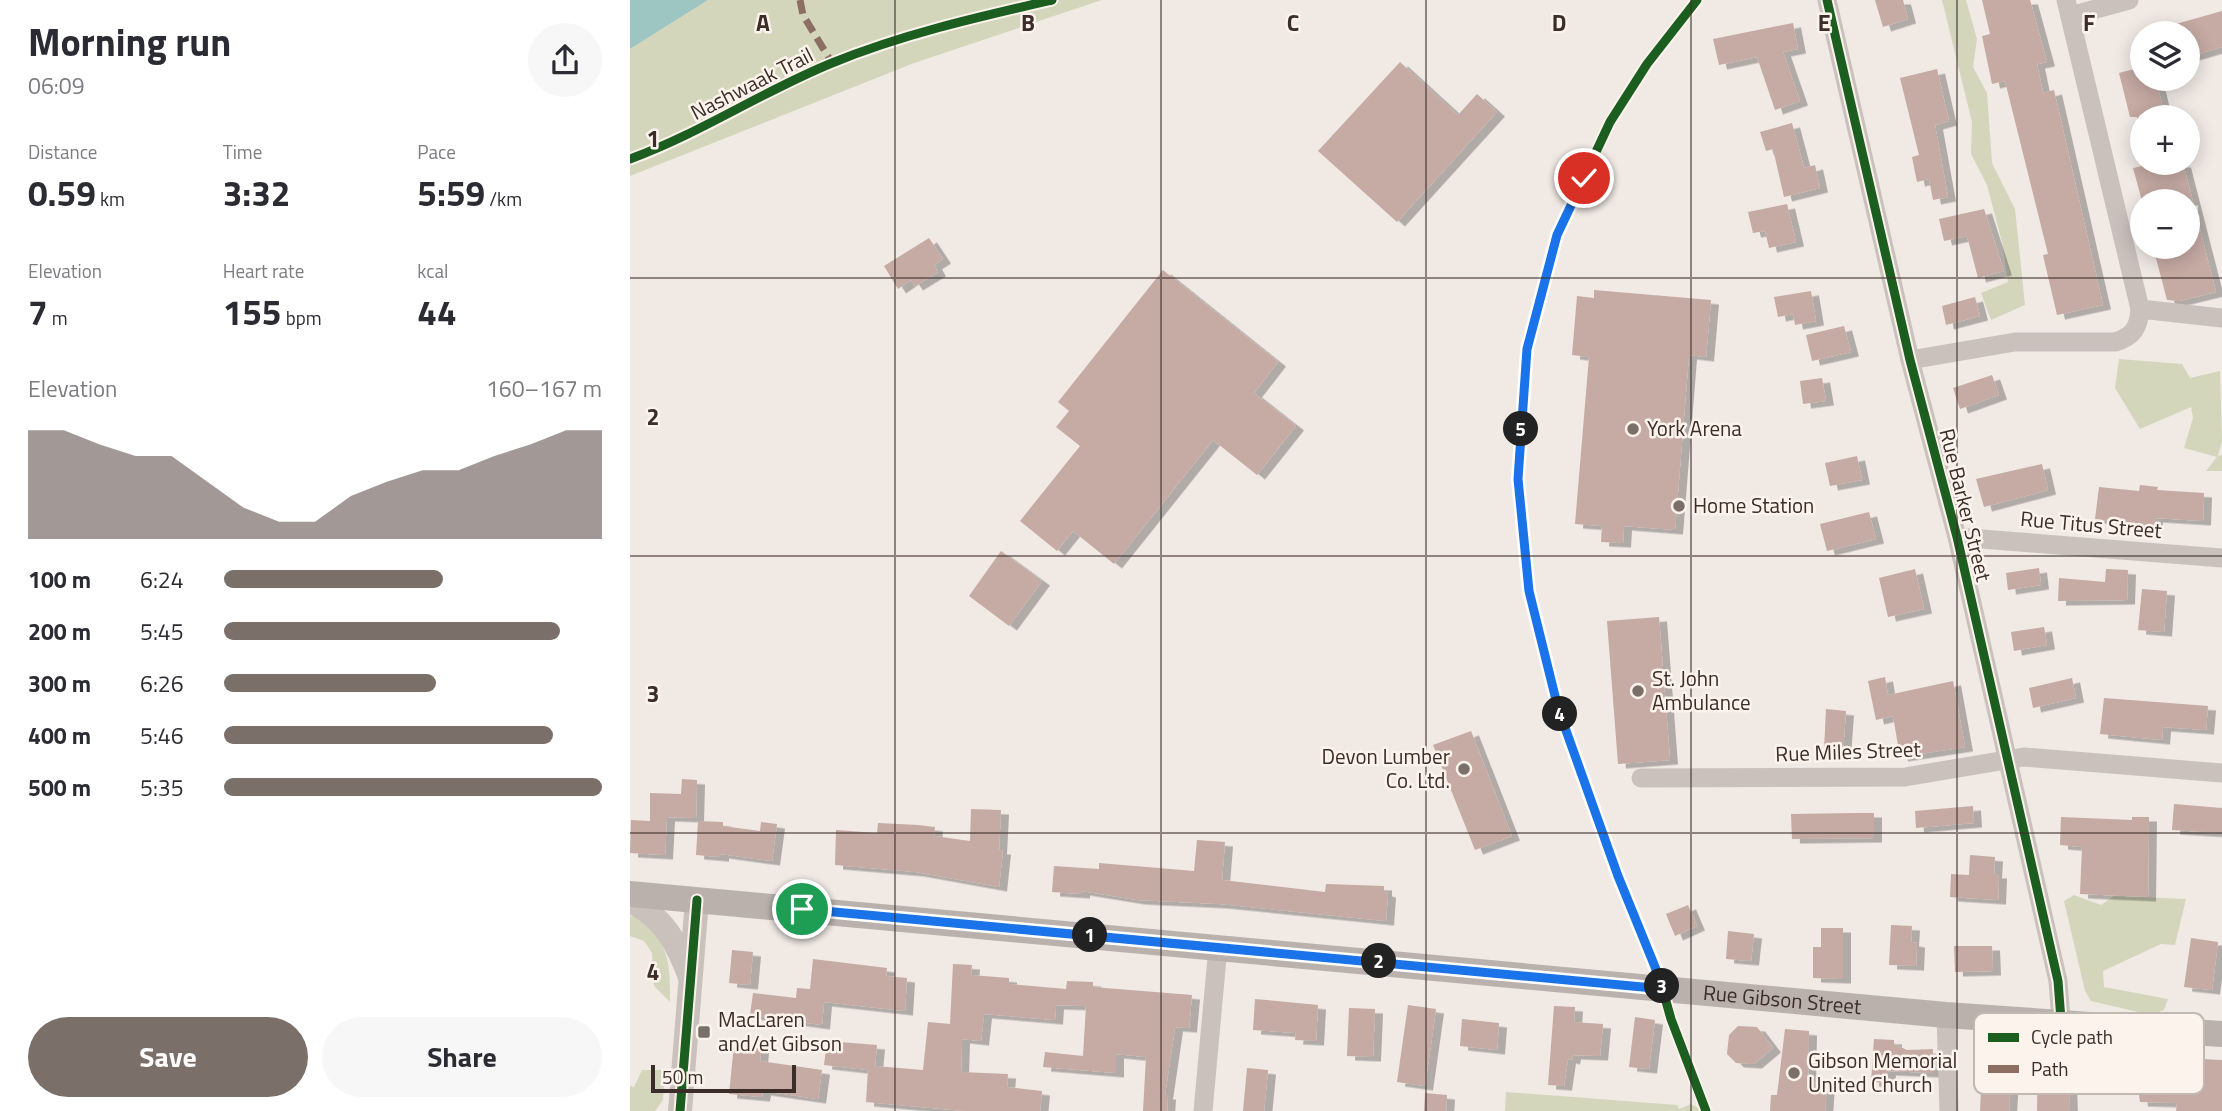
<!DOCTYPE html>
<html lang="en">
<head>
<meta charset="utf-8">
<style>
  body { margin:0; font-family:"Titillium Web",sans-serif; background:#f7f7f7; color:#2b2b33; height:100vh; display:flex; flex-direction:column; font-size:26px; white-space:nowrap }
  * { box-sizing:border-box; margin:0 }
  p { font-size:23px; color:#7c7c81 }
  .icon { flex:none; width:38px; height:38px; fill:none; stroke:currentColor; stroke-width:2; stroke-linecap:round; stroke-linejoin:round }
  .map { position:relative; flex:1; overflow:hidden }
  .panel { display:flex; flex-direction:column; background:#fff; width:630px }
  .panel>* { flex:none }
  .tools { position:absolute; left:1500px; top:21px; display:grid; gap:14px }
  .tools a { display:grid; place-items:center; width:70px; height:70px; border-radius:50%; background:#fff; box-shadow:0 4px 18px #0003; font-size:35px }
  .scale { position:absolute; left:21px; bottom:18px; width:145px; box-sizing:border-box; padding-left:7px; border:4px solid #3c2d29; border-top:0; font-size:19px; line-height:24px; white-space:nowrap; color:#3c2d29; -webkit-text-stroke:5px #fcf3ec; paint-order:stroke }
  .pin { position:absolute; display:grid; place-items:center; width:60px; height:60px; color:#fff; margin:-30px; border:4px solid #fff; border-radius:50%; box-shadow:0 2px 7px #0007 }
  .km { position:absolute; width:35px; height:35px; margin:-18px; border-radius:50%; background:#222; color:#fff; font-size:19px; line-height:35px; text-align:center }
  .round { display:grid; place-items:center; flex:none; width:74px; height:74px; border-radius:37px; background:#f7f7f7 }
  .summary { display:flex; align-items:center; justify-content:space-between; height:119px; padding:0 28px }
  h1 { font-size:38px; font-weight:700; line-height:52px }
  .metrics { display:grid; grid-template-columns:repeat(3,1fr); gap:10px; height:119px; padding:7px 28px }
  .metrics div { display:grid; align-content:center }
  .metrics b { font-size:35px; font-weight:700 }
  .metrics small { font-size:19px; font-weight:400 }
  .metrics p { font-size:19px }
  .chart { height:196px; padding:14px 28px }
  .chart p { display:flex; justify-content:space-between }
  .chart svg { width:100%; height:126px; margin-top:7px; fill:#7b6f6a; opacity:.7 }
  .primary-button { display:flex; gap:14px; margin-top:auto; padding:14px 28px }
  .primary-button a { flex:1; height:80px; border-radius:42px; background:#7b6f6a; color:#fff; font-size:28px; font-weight:700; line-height:80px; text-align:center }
  .primary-button a+a { background:#f7f7f7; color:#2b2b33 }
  ul { padding:0 28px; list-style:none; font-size:23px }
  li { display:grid; grid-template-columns:112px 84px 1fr; align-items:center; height:52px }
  li i { height:18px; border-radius:9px; background:#7b6f6a }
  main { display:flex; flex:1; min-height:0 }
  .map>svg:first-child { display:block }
  .green { fill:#d4d6bc }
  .water { fill:#9dc5c1 }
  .building { fill:#c6aaa4; filter:url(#shadow) }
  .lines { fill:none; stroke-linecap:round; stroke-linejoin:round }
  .minor { stroke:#cac1bd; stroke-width:19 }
  .tertiary { stroke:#cac1bd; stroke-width:24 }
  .secondary { stroke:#bab1ad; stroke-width:26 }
  .quiet { stroke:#8d6e63; stroke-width:7; stroke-dasharray:14 7; stroke-linecap:butt }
  .cycleway-casing { stroke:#fcf3ec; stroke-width:13 }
  .cycleway { stroke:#1b5e20; stroke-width:9 }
  .route-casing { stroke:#fff; stroke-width:14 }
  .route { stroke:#1a73e8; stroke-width:9 }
  .grid { fill:none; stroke:#3c2d29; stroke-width:2; stroke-opacity:0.55 }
  .poi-dot { fill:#7b6f6a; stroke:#fcf3ec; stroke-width:2.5 }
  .labels { text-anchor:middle; stroke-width:5; stroke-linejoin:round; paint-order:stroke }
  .street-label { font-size:21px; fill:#3c2d29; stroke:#fcf3ec }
  .poi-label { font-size:21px; fill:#3c2d29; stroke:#fcf3ec; text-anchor:start }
  .key { fill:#fcf3ec; stroke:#c2b8b2; stroke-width:2 }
  .key-label { font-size:19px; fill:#3c2d29 }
  .grid-label { font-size:23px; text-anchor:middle; font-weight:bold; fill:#3c2d29; stroke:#fcf3ec; stroke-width:5; stroke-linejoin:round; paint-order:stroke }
</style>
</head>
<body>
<main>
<section class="panel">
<div class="summary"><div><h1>Morning run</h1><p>06:09</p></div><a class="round"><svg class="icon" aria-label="share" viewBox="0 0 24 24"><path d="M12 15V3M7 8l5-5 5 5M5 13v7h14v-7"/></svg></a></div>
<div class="metrics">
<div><p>Distance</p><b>0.59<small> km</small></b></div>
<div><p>Time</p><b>3:32</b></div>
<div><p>Pace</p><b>5:59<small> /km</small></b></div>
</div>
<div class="metrics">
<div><p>Elevation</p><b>7<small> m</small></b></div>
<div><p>Heart rate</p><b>155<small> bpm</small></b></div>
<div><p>kcal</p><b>44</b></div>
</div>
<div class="chart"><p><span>Elevation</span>160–167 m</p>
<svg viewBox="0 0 160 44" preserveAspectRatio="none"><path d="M0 44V6L10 6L20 11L30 15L40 15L50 24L60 33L70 38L80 38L90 29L100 24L110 20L120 20L130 15L140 11L150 6L160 6V44z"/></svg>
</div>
<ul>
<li><b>100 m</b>6:24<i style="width:58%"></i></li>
<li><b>200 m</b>5:45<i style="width:89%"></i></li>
<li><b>300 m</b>6:26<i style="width:56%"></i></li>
<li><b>400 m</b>5:46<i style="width:87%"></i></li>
<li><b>500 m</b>5:35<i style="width:100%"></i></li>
</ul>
<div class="primary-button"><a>Save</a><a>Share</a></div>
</section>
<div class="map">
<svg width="1592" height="1111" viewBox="0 0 1592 1111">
  <defs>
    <filter id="shadow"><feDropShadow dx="8" dy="4.5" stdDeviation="0" flood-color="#0004"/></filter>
  </defs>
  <rect width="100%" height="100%" fill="#f0e9e4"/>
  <!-- green -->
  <g class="green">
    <polygon points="78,0 472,0 284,63 0,176 0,49"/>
    <polygon points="1312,0 1336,0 1347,39 1343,67 1357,93 1362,163 1385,209 1395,305 1361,320 1351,293 1378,282 1372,242 1357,185 1341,154 1342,122"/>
    <polygon points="1489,359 1552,364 1560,378 1590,371 1592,441 1588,456 1592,455 1592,471 1576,471 1587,457 1554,448 1563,418 1561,407 1510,429 1485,388"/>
    <polygon points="1444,895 1471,905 1484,896 1556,899 1545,945 1531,944 1473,971 1474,987 1538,999 1534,1010 1521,1015 1461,1001 1455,991 1434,901"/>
    <path d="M 0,916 C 9,917 12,922 19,928 C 41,949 40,973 40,1002 L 24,986 L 22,953 L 14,941 L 0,936 Z"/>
    <polygon points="12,1070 35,1070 33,1100 25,1111 0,1111 0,1086 4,1087"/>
    <polygon points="876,1092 1047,1105 1049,1109 1061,1104 1074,1111 875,1111"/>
  </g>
  <!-- water -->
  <polygon class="water" points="0,0 78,0 0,49"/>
  <!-- building -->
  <g class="building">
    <polygon points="1245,0 1273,0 1278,19 1253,27"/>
    <polygon points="1352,0 1400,0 1417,62 1407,64 1413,93 1424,90 1473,305 1427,315 1413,255 1418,254 1375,81 1362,84 1352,36 1360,34"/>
    <polygon points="1592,11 1592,47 1558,57 1558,33 1529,33 1528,29"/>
    <polygon points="1163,23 1168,49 1153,52 1170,101 1145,110 1127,57 1089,65 1083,39"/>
    <polygon points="770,62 828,115 847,94 867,112 767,222 688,151"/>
    <polygon points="1512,67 1512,79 1526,79 1535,117 1500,117 1489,73"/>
    <polygon points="1307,69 1319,121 1305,125 1318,197 1303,200 1299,179 1287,182 1282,157 1289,155 1270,78"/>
    <polygon points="1162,123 1174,168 1185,165 1190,188 1154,197 1143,149 1136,151 1130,132"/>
    <polygon points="1511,163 1553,163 1586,292 1549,301 1537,300 1523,247 1558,247 1560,201 1512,201 1503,168 1512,166"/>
    <polygon points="1157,204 1166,242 1139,248 1135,231 1123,233 1118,212"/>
    <polygon points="1354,209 1374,271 1348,278 1337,236 1314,241 1309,219"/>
    <polygon points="299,238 313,259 304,265 308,272 285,286 281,280 268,289 254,266"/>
    <polygon points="533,270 648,362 624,393 666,426 627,475 583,440 484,564 443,531 427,551 390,521 450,446 426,427 439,411 428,402"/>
    <polygon points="964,290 1081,300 1076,357 1059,355 1045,530 994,526 993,543 971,542 972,526 945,524 959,357 942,355 947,296 964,298"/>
    <polygon points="1181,291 1186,321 1165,325 1163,314 1148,317 1144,297"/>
    <polygon points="1345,297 1350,316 1316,325 1312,306"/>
    <polygon points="1214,326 1221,352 1182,361 1176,335"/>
    <polygon points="1362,375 1369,395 1330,409 1323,388"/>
    <polygon points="1192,378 1196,401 1173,404 1170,381"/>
    <polygon points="1227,456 1232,480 1200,486 1195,463"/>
    <polygon points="1412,464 1418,490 1354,507 1346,479"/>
    <polygon points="1510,485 1528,487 1527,490 1574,493 1573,521 1525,518 1524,526 1465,519 1469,487 1509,491"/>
    <polygon points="1239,512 1246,539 1197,551 1190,524"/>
    <polygon points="371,551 412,581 379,626 339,596"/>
    <polygon points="1409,568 1411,585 1378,590 1376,573"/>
    <polygon points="1285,569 1294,609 1258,617 1249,578"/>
    <polygon points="1476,569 1498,570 1497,600 1428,601 1429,578 1475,582"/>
    <polygon points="1512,589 1537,591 1534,632 1508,630"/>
    <polygon points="1029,617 1040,760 988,764 977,621"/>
    <polygon points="1414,627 1417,645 1384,651 1381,632"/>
    <polygon points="1255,677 1258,695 1323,681 1335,747 1270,757 1263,716 1246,720 1238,681"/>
    <polygon points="1442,678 1446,698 1403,708 1399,688"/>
    <polygon points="1474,698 1578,706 1576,730 1533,727 1532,740 1470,734"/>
    <polygon points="1196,709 1216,711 1213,751 1194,750"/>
    <polygon points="841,731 882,836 845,850 803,745"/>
    <polygon points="52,779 67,780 66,818 37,817 35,855 0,853 1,820 20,821 20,793 51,794"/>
    <polygon points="1544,804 1592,808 1592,833 1542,830"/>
    <polygon points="1343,806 1344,823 1286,828 1285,811"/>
    <polygon points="341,809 371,810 369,850 373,850 369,887 286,872 205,865 206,830 247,833 248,823 288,825 305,827 304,836 340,841"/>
    <polygon points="1226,813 1244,813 1244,838 1162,839 1161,814"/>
    <polygon points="1431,817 1502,820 1502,817 1519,817 1518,897 1450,894 1452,847 1430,845"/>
    <polygon points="68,821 93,822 93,826 130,831 131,822 147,824 142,861 91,854 91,857 66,855"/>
    <polygon points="567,840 595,842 592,880 695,892 696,884 754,886 754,892 758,893 756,921 590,904 507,900 452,891 452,894 422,892 424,866 469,869 469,863 564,871"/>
    <polygon points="1340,855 1365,857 1364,874 1369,874 1368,900 1320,897 1321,874 1339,875"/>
    <polygon points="1058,905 1067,926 1045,936 1036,914"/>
    <polygon points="1261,925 1282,926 1281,942 1287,943 1286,966 1259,965"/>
    <polygon points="1191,928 1213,928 1213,979 1183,978 1183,947 1191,947"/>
    <polygon points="1098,931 1124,934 1121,961 1096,959"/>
    <polygon points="1561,938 1588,942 1582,990 1554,987"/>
    <polygon points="1324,946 1362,946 1363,971 1325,972"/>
    <polygon points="102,950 123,952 120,985 99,983"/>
    <polygon points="183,959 257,968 256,976 277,978 275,1011 194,1002 192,1025 120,1015 123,993 166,998 167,988 180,989"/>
    <polygon points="323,964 342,965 341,975 379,978 379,984 436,989 437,981 463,982 463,987 562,995 559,1028 545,1027 535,1095 538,1095 537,1111 513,1111 516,1057 486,1054 486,1073 413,1067 415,1052 453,1056 456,1006 426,1005 425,1020 354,1014 351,1041 332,1039 331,1072 378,1074 377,1087 412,1091 410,1111 335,1111 236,1102 238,1070 194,1065 197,1041 247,1045 245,1066 293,1070 298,1022 320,1024"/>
    <polygon points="625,999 688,1005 686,1041 665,1040 666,1033 623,1030"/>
    <polygon points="778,1005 806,1009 795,1086 767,1082"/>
    <polygon points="924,1006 945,1007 944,1022 973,1024 970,1056 943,1055 942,1060 938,1059 934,1086 918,1085"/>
    <polygon points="719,1008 745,1009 743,1057 717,1056"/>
    <polygon points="1005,1017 1025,1020 1019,1069 999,1067"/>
    <polygon points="832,1019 869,1023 867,1050 830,1046"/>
    <polygon points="1108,1026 1127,1027 1143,1048 1124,1064 1106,1063 1097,1054 1099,1035"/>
    <polygon points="1155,1029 1179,1031 1178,1082 1197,1083 1195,1111 1140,1111 1141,1095 1147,1095"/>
    <polygon points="1244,1039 1264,1040 1264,1044 1277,1050 1303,1049 1303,1073 1258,1071 1257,1083 1241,1082"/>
    <polygon points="104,1045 131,1048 130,1061 192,1070 188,1099 133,1091 132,1097 99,1094"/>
    <polygon points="1408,1047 1438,1049 1440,1111 1407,1111"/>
    <polygon points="1499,1052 1570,1055 1570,1059 1592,1060 1592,1111 1546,1111 1547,1103 1510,1102 1507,1080 1499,1079"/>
    <polygon points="1353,1053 1382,1055 1379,1111 1350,1111"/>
    <polygon points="617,1068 638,1070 634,1111 613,1111"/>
    <polygon points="795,1093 817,1095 816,1111 794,1111"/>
  </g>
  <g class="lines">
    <!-- minor -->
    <g class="minor">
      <polyline points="1197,0 1280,360 1327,537 1428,981 1431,1020"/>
      <polyline points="1436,0 1510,309"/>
      <polyline points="1440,16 1499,0"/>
      <path d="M 1280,360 L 1385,342 L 1485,342 C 1503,337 1509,327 1510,309 L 1592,318"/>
      <polyline points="1327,537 1592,558"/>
      <polyline points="1011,778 1275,777 1394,757 1592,773"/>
      <polyline points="1316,1015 1319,1111"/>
      <polyline points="573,1111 588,947"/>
    </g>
    <!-- tertiary -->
    <g class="tertiary">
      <path d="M 0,901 C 34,917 47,943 60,977"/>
      <polyline points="50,1111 67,900"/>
    </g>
    <!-- secondary -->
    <path class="secondary" id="s1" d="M 0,894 L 1316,1015 L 1592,1034"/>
    <!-- quiet -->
    <polyline class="quiet" points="170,0 173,15 202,63"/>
    <defs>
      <g id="cycleway">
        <polyline points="1067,0 1017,64 980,122 927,235 897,349 888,479 899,591 928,708 988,876 1026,966 1041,1019 1076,1111"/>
        <polyline points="1197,0 1280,360 1327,537 1428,981 1431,1020"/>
        <path d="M 0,159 C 71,133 133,91 202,63 C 273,34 348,17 422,0"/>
        <polyline points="50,1111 67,900"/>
      </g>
    </defs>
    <!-- cycleway casing -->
    <use href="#cycleway" class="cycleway-casing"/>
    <!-- cycleway -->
    <use href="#cycleway" class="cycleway"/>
  </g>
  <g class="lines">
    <defs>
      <polyline id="route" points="172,909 1034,989 988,876 928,708 899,591 888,479 897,349 927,235 954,178"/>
    </defs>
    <!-- route casing -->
    <use href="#route" class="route-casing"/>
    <!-- route -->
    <use href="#route" class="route"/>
  </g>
  <!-- grid -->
  <path class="grid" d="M 265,0 L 265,1111M 531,0 L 531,1111M 796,0 L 796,1111M 1061,0 L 1061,1111M 1327,0 L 1327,1111M 0,278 L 1592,278M 0,556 L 1592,556M 0,833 L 1592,833"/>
  <!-- markers -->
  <g class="poi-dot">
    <circle cx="1003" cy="429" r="7"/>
    <circle cx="1049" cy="506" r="7"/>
    <circle cx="1008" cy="691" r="7"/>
    <circle cx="834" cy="769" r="7"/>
    <rect x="67" y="1025" width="14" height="14" rx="3.5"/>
    <circle cx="1164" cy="1073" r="7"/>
  </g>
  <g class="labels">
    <!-- street labels -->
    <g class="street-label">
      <text transform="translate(122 84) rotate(-27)" y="7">Nashwaak Trail</text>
      <text transform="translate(1335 505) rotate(76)" y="7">Rue Barker Street</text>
      <text transform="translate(1461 525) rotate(5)" y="7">Rue Titus Street</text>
      <text transform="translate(1218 752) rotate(-2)" y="7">Rue Miles Street</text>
      <text dy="7" stroke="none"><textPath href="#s1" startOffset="1157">Rue Gibson Street</textPath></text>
    </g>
    <!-- poi labels -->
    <g class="poi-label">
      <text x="1017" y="436">York Arena</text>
      <text x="1063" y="513">Home Station</text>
      <text x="1022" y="686">St. John<tspan x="1022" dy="24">Ambulance</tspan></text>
      <text x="820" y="764" text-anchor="end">Devon Lumber<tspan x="820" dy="24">Co. Ltd.</tspan></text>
      <text x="88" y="1027">MacLaren<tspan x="88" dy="24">and/et Gibson</tspan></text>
      <text x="1178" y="1068">Gibson Memorial<tspan x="1178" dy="24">United Church</tspan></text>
    </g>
  </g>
  <!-- legend -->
  <rect x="1344" y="1013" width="230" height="81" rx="10" class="key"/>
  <rect x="1358" y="1033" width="31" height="9" fill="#1b5e20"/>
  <rect x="1358" y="1065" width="31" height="8" fill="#8d6e63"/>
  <g class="key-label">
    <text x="1401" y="1044">Cycle path</text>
    <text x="1401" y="1076">Path</text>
  </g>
  <g class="grid-label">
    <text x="133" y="31">A</text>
    <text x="398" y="31">B</text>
    <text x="663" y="31">C</text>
    <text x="929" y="31">D</text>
    <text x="1194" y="31">E</text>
    <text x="1459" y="31">F</text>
    <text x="23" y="147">1</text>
    <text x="23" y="425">2</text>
    <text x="23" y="702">3</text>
    <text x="23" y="980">4</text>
  </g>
</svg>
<div class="tools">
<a><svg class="icon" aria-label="layers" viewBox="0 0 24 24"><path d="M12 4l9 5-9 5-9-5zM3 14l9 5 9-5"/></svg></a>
<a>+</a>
<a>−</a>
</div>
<div class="scale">50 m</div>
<div class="pin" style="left:172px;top:909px;background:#1e9e55"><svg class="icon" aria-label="arrive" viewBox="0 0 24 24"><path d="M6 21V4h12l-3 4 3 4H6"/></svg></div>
<div class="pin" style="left:954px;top:178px;background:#d93025"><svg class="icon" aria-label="check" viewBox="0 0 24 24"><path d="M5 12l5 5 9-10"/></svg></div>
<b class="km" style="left:460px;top:935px">1</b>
<b class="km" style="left:749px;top:961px">2</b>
<b class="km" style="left:1032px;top:986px">3</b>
<b class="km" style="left:930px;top:714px">4</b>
<b class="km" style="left:891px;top:429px">5</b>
</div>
</main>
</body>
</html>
